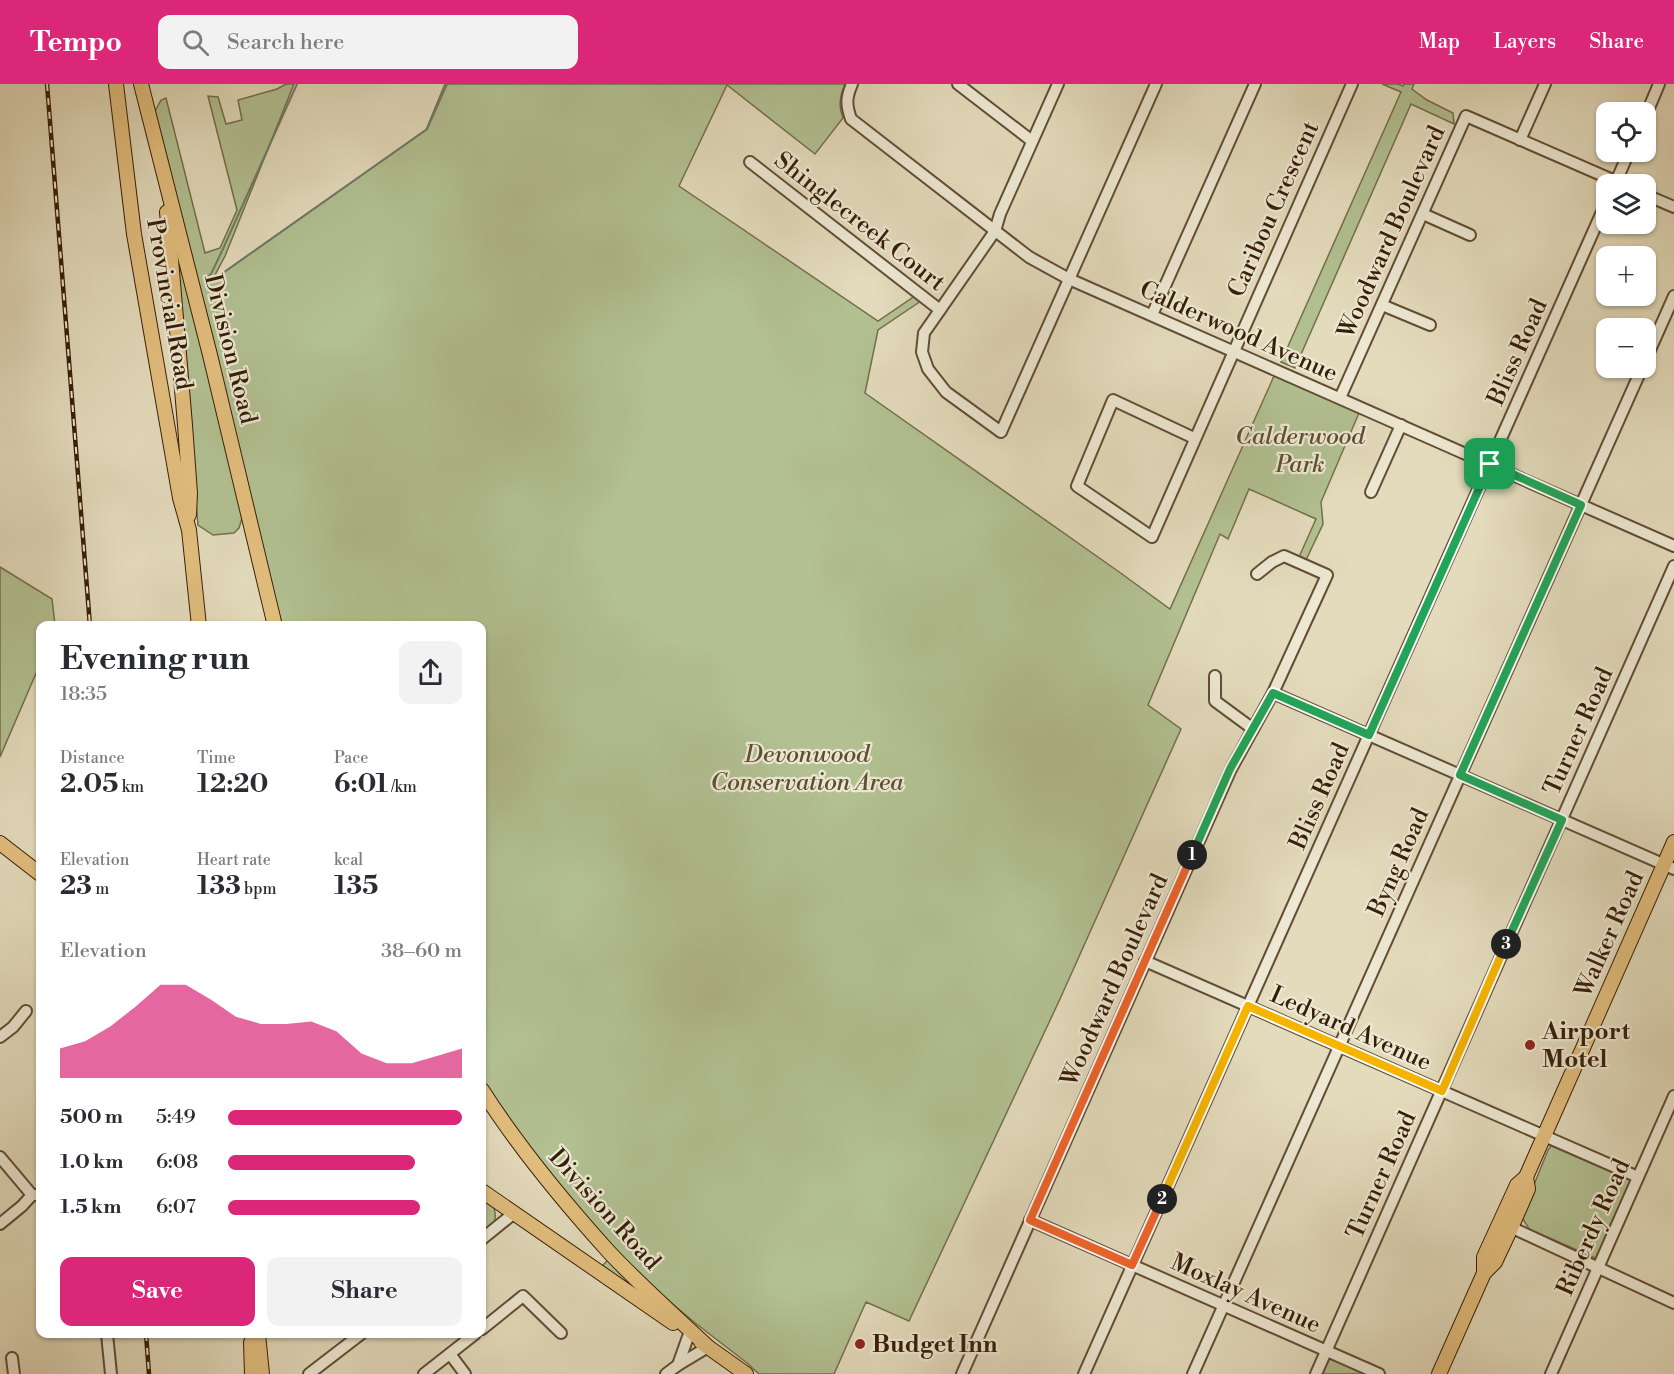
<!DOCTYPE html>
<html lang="en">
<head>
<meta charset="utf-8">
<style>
  body { margin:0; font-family:"Libre Bodoni",serif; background:#f2f2f3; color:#2b2b33; height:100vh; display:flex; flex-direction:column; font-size:22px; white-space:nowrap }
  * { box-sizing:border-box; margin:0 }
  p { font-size:20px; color:#7c7c81 }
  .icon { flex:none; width:33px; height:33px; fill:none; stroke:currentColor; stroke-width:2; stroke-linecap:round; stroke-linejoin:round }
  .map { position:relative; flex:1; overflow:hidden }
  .side { position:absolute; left:36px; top:537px; width:450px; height:717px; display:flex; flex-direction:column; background:#fff; border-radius:12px; box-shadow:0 2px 4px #0004 }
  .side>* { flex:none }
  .fabs { position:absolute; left:1596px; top:18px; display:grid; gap:12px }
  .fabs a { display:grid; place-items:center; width:60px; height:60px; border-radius:12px; background:#fff; box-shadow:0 2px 4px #0004; font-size:30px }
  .pin { position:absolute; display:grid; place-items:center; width:51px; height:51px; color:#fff; margin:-26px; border-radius:12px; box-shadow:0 3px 9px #0006 }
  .km { position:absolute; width:30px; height:30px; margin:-15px; border-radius:50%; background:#222; color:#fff; font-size:16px; line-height:30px; text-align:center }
  .round { display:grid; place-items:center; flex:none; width:63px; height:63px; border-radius:12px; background:#f2f2f3 }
  .headline { display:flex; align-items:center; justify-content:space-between; height:102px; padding:0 24px }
  h1 { font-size:33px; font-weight:700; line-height:45px }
  .metrics { display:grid; grid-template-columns:repeat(3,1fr); gap:9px; height:102px; padding:6px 24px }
  .metrics div { display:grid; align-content:center }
  .metrics b { font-size:26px; font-weight:700 }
  .metrics small { font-size:16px; font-weight:400 }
  .metrics p { font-size:16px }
  .chart { height:168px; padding:12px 24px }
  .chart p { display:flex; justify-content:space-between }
  .chart svg { width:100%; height:108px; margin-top:6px; fill:#db2777; opacity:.7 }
  .primary-button { display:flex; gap:12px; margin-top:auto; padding:12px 24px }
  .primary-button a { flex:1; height:69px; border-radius:12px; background:#db2777; color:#fff; font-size:24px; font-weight:700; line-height:69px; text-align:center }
  .primary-button a+a { background:#f2f2f3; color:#2b2b33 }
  ul { padding:0 24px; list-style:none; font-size:20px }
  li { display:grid; grid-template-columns:96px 72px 1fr; align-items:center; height:45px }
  li i { height:15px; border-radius:8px; background:#db2777 }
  header { display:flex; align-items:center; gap:36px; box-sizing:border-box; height:84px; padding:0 30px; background:#db2777; color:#fff }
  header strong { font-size:28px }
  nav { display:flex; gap:33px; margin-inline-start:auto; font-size:21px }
  .search { width:420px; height:54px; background:#f2f2f3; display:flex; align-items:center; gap:15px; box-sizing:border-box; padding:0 21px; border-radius:12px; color:#7c7c81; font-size:22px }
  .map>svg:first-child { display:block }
  .green { fill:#b2c092; stroke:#746f4c; stroke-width:1.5 }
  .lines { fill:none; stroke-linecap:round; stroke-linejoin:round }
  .stream { stroke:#6f7c6c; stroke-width:2 }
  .minor-casing { stroke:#624d34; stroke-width:14 }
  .major-casing { stroke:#371e07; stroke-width:16 }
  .minor { stroke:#ede8d3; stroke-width:10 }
  .major { stroke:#e2be7e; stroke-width:14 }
  .rail-casing { stroke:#371e07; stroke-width:4.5 }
  .rail { stroke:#ede8d3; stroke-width:2; stroke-dasharray:7; stroke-linecap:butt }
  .split-1-casing { stroke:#fff; stroke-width:12 }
  .split-2-casing { stroke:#fff; stroke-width:12 }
  .split-3-casing { stroke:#fff; stroke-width:12 }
  .split-4-casing { stroke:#fff; stroke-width:12 }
  .split-1 { stroke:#22a559; stroke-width:8 }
  .split-2 { stroke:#f0652b; stroke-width:8 }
  .split-3 { stroke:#f5b400; stroke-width:8 }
  .split-4 { stroke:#22a559; stroke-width:8 }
  .poi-dot { fill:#8f2418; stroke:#ede8d3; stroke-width:2 }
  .labels { text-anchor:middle; stroke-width:4.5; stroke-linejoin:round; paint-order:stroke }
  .street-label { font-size:24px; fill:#371e07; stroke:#ede8d3 }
  .park-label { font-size:24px; font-style:italic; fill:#5c4f31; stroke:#ede8d3 }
  .poi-label { font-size:24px; font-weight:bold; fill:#371e07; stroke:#ede8d3; text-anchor:start }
</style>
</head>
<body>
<header>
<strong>Tempo</strong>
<div class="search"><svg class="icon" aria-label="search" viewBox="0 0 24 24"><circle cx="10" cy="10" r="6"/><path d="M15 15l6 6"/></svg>Search here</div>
<nav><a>Map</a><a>Layers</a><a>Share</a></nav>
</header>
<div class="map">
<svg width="1674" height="1290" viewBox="0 0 1674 1290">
  <rect width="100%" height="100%" fill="#e3dbbc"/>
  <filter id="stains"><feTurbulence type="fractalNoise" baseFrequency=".00333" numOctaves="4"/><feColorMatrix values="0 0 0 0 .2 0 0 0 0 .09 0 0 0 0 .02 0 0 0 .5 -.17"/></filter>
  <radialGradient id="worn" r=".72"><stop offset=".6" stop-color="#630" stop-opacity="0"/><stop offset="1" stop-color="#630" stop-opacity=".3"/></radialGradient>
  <!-- green -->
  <g class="green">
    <path d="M 286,0 L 294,0 L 225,172 L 214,193 L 220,191 L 426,46 L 445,0 L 845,0 C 840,11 838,23 843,34 L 815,70 L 727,1 L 679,102 L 878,237 L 915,212 L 921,217 L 878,246 L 865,309 L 1122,490 L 1170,525 L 1274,292 L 1359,329 L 1321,418 L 1323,440 L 1306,476 L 1299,473 L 1316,435 L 1249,405 L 1228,455 L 1220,450 L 1148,621 L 1181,645 L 1060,915 L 909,1237 L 866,1218 L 834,1290 L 759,1290 L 747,1279 L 694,1238 L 644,1196 L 594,1145 L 494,1019 L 482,999 L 482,542 L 282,541 L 194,197 L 154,29 L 161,16 L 166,14 L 205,169 L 220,164 L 237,126 L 208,12 L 218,13 L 226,40 L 242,36 L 238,16 L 277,5 Z"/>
    <polygon points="1382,0 1398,0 1403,2 1404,0 1414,0 1412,5 1427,16 1453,29 1454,40 1411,20 1295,284 1281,278 1401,8"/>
    <polygon points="168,110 243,431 239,444 234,449 213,451 198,441"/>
    <polygon points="0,483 52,515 55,541 40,542 40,580 0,673"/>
    <polygon points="1556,1061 1627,1092 1630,1096 1630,1102 1599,1171 1595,1174 1529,1145 1523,1135 1523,1128 1548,1066 1551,1062"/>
    <path d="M 482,1114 L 494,1124 C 498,1139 493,1140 482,1148 L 482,1140 L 485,1138 L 485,1133 L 482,1131 Z"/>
    <polygon points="609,1175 639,1207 604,1186 603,1181"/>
    <polygon points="1335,1274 1369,1290 1320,1290 1326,1276"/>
  </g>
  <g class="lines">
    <!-- stream -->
    <g class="stream">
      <polyline points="207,193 211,190 222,167 297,0"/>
      <polyline points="205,195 220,191 427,45 447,0"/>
    </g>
    <defs>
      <g id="minor">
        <path d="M 852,0 C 846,14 846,21 851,35 L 1029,173 L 1069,195 L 1674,462"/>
        <polyline points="958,0 1032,57"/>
        <polyline points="1646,31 1659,0"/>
        <polyline points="1520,56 1545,0"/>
        <polyline points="750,78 940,226 924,249 922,268 928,285 946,308 1001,348 1156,0"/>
        <polyline points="1615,100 1629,68"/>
        <polyline points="1646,111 1674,123"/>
        <polyline points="1423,130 1470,151"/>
        <polyline points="1382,221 1430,241"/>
        <polyline points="940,226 995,147 1000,130 1058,0"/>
        <polyline points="1152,231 1255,0"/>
        <polyline points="1646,275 1674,212"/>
        <polyline points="1340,314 1466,32 1622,100"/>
        <polyline points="1194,354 1113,316 1077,402 1152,453 1352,0"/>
        <polyline points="1371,408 1401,341"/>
        <polyline points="1215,592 1215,617 1253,645"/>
        <polyline points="1273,609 1674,785"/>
        <polyline points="1145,877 1638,1093"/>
        <polyline points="0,953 13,943 26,927"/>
        <polyline points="0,1073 32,1111"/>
        <polyline points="1030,1136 1379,1290"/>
        <polyline points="0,1140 22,1122 32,1111 40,1111"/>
        <polyline points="1506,1141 1674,1219"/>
        <polyline points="482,1155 513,1130"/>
        <polyline points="482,1245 523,1212 561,1249"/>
        <polyline points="107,1250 111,1290"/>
        <polyline points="450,1270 465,1290"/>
        <polyline points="12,1274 14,1290"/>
        <polyline points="678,1281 689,1250"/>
        <polyline points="309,1290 361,1250"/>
        <polyline points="424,1290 475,1250"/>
        <polyline points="666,1290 678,1281 708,1263"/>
        <polyline points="962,1290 1231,685 1273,609 1327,491 1284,472 1272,478 1257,490"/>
        <polyline points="1084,1290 1606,119"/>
        <polyline points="1193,1290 1642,284"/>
        <polyline points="1316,1290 1674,482"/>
        <polyline points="1551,1290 1674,1012"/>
      </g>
      <g id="major">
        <polyline points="116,0 134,150 180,414 189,446 199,542"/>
        <polyline points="141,0 210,271 275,542"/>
        <polyline points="167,128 185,341 190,409 189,431"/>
        <polyline points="0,759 40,790"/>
        <path d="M 482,1006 C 519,1064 563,1117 609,1168 C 640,1201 675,1232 708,1263"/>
        <polyline points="482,1107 673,1239"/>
        <polyline points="1484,1189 1484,1173 1517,1101 1526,1093 1674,758"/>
        <polyline points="258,1250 262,1290"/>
        <polyline points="251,1258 252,1290"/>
        <polyline points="701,1258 746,1290"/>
        <polyline points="1439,1290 1484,1189 1495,1178 1511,1144 1528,1105 1526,1093"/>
      </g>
    </defs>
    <!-- minor casing -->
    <use href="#minor" class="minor-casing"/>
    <!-- major casing -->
    <use href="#major" class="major-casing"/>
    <!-- minor -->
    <use href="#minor" class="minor"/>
    <!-- major -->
    <use href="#major" class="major"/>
    <defs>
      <g id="rail">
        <polyline points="47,0 90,542"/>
        <polyline points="146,1250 149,1290"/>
      </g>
    </defs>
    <!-- rail casing -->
    <use href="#rail" class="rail-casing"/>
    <!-- rail -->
    <use href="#rail" class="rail"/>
  </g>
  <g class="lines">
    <defs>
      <polyline id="split-1" points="1192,771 1230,685 1273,609 1369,651 1490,380"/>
      <polyline id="split-2" points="1162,1115 1132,1181 1030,1136 1192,771"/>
      <polyline id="split-3" points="1162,1115 1248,922 1442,1007 1506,860"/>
      <polyline id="split-4" points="1490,380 1581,421 1460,691 1562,736 1506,860"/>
    </defs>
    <!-- split-1 casing -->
    <use href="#split-1" class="split-1-casing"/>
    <!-- split-2 casing -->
    <use href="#split-2" class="split-2-casing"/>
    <!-- split-3 casing -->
    <use href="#split-3" class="split-3-casing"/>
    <!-- split-4 casing -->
    <use href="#split-4" class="split-4-casing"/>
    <!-- split-1 -->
    <use href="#split-1" class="split-1"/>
    <!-- split-2 -->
    <use href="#split-2" class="split-2"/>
    <!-- split-3 -->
    <use href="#split-3" class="split-3"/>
    <!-- split-4 -->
    <use href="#split-4" class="split-4"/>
  </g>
  <!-- markers -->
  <g class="poi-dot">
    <circle cx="1530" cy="961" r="6"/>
    <circle cx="860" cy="1260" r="6"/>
  </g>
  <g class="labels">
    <!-- street labels -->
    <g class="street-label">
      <text transform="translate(1273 125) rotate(-66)" y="8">Caribou Crescent</text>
      <text transform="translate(860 137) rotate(38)" y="8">Shinglecreek Court</text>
      <text transform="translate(1391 148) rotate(-66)" y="8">Woodward Boulevard</text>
      <text transform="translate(170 220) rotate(80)" y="8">Provincial Road</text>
      <text transform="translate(1239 247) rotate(24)" y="8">Calderwood Avenue</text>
      <text transform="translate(231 265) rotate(76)" y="8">Division Road</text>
      <text transform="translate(1517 268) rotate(-66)" y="8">Bliss Road</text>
      <text transform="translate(1578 647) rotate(-66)" y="8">Turner Road</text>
      <text transform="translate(1319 712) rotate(-66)" y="8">Bliss Road</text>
      <text transform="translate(1398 778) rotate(-66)" y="8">Byng Road</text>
      <text transform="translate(1609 850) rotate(-66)" y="8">Walker Road</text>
      <text transform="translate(1114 896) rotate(-66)" y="8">Woodward Boulevard</text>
      <text transform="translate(1351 944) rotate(24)" y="8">Ledyard Avenue</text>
      <text transform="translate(1381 1091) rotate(-66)" y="8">Turner Road</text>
      <text transform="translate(605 1125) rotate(48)" y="8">Division Road</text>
      <text transform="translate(1593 1143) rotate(-66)" y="8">Riberdy Road</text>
      <text transform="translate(1246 1209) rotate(24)" y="8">Moxlay Avenue</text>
    </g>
    <!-- park labels -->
    <g class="park-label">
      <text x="1300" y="360">Calderwood<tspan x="1300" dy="28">Park</tspan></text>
      <text x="807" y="678">Devonwood<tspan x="807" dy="28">Conservation Area</tspan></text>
    </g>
    <!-- poi labels -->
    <g class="poi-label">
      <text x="1542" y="955">Airport<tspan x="1542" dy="28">Motel</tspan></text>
      <text x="872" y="1268">Budget Inn</text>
    </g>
  </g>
  <rect width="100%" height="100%" filter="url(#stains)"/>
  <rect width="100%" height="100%" fill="url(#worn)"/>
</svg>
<div class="fabs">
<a><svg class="icon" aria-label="locate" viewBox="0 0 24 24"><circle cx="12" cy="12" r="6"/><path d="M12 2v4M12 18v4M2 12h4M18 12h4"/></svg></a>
<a><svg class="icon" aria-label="layers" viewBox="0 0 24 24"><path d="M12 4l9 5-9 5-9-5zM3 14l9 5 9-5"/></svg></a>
<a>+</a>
<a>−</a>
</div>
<div class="pin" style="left:1490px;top:380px;background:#1e9e55"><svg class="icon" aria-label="arrive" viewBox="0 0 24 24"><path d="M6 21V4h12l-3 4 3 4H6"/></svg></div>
<b class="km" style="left:1192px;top:771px">1</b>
<b class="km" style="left:1162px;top:1115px">2</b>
<b class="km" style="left:1506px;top:860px">3</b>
<section class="side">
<div class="headline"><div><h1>Evening run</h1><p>18:35</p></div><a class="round"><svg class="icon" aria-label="share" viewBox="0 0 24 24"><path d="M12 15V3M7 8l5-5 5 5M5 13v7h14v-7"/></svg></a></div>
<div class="metrics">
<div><p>Distance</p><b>2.05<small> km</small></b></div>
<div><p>Time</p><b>12:20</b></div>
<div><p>Pace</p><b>6:01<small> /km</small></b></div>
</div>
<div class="metrics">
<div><p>Elevation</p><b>23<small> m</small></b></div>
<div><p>Heart rate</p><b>133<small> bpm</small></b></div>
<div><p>kcal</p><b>135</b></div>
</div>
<div class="chart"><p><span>Elevation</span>38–60 m</p>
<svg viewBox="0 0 160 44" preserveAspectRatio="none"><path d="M0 44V32L10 29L20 23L30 15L40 6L50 6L60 12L70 19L80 22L90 22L100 21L110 25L120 34L130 38L140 38L150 35L160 32V44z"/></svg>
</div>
<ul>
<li><b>500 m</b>5:49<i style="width:100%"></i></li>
<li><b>1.0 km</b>6:08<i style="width:80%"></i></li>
<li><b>1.5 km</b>6:07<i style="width:82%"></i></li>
</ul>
<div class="primary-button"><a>Save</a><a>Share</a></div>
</section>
</div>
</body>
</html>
